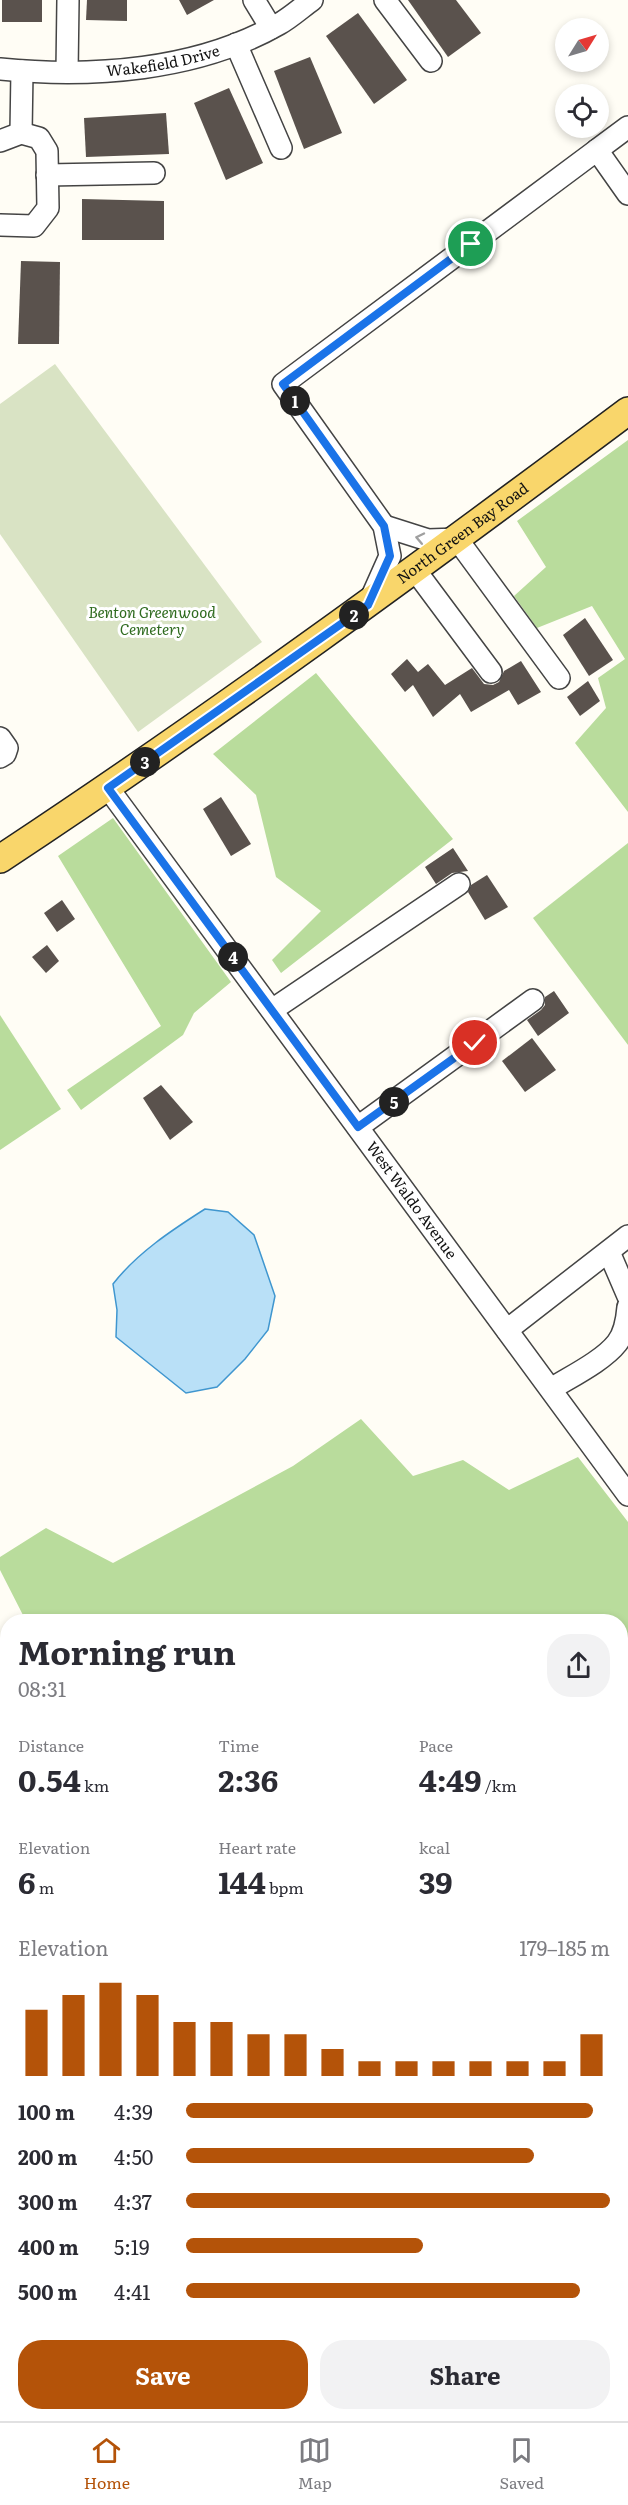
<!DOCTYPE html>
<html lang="en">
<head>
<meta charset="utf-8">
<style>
  body { margin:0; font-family:Literata,serif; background:#f2f2f3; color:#2b2b33; height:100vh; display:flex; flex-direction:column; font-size:22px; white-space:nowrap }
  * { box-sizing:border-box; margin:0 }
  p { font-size:20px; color:#7c7c81 }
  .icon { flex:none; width:33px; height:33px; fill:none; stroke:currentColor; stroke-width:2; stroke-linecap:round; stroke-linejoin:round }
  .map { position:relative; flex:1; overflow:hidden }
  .drawer { position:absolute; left:0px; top:1614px; width:628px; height:807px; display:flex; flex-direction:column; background:#fff; border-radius:24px 24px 0 0; box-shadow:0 3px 9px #0003 }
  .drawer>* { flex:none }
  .needle { width:39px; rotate:53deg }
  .fabs { position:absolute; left:555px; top:18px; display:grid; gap:12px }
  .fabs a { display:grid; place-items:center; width:54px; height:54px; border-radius:50%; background:#fff; box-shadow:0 3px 9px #0003; font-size:30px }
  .pin { position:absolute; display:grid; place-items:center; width:51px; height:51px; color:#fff; margin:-26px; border:3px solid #fff; border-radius:50%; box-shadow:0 2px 6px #0007 }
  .km { position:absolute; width:30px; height:30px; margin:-15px; border-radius:50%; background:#222; color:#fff; font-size:16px; line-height:30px; text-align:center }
  .round { display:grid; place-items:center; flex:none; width:63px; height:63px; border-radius:24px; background:#f2f2f3 }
  .overview { display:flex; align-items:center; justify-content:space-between; height:102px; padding:0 18px }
  h1 { font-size:33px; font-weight:700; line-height:45px }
  .metrics { display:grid; grid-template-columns:repeat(3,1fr); gap:9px; height:102px; padding:6px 18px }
  .metrics div { display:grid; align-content:center }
  .metrics b { font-size:30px; font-weight:700 }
  .metrics small { font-size:16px; font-weight:400 }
  .metrics p { font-size:16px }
  .chart { height:168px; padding:12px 18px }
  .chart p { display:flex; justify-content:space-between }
  .chart svg { width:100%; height:108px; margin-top:6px; stroke:#b45309; stroke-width:6 }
  .cta { display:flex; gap:12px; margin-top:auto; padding:12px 18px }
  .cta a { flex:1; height:69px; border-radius:24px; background:#b45309; color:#fff; font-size:24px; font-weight:700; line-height:69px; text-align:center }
  .cta a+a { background:#f2f2f3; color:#2b2b33 }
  ul { padding:0 18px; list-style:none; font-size:20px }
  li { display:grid; grid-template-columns:96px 72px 1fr; align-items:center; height:45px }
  li i { height:15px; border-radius:8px; background:#b45309 }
  .dock { display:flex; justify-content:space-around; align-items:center; height:84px; border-top:2px solid #e1e1e2; background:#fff; font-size:16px; color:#7c7c81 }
  .dock a { display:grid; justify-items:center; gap:3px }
  .dock .selected { color:#b45309 }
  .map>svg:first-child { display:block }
  .forest { fill:#b9dc9c }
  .cemetery { fill:#d9e3c4 }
  .water { fill:#b9e0f7; stroke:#3f96cf; stroke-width:1.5 }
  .building { fill:#5a524d }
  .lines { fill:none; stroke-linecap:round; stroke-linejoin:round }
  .minor-casing { stroke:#444; stroke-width:24 }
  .major-casing { stroke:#222; stroke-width:30 }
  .minor { stroke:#fff; stroke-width:21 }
  .major { stroke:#f9d66b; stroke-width:27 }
  .oneway { stroke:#a0a0a0 }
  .route-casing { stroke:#fff; stroke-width:12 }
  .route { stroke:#1a73e8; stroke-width:8 }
  .labels { text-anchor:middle; stroke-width:6; stroke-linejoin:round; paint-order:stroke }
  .street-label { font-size:15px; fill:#111; stroke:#fff }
  .park-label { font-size:15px; font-style:italic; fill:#2f6b1f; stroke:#fff }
</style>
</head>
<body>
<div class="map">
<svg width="628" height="2421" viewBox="0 0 628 2421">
  <rect width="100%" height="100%" fill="#fffdf5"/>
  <!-- forest -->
  <g class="forest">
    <polygon points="628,440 628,812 575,743 606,708 598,678 625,659 592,606 537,628 514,596 546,567 517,521"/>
    <polygon points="316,673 453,839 281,973 272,960 321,911 276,877 256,795 213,754"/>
    <polygon points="113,818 231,982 194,1013 183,1035 81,1110 67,1090 161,1026 58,856"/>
    <polygon points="628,843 628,1045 533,918"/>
    <polygon points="0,1015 61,1109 0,1150"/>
    <polygon points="361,1419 413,1476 463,1460 509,1490 578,1457 628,1522 628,2421 486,2421 497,2414 621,2414 621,1622 26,1621 0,1570 0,1557 46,1528 113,1563 293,1466"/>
    <polygon points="7,1794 8,1951 0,1956 0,1799"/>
    <polygon points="7,2102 7,2159 0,2150 0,2108"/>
  </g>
  <!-- cemetery -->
  <polygon class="cemetery" points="55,364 262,642 138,732 0,534 0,404"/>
  <!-- water -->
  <path class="water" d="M 205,1209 L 228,1212 L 254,1235 L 275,1296 L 268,1330 L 245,1359 L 217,1387 L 186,1393 L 116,1337 L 117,1310 L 113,1284 C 137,1253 172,1230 205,1209 Z"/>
  <!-- building -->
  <g class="building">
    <rect x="2" y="0" width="40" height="22"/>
    <polygon points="87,0 127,0 127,21 86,20"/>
    <polygon points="179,0 214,0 187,15"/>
    <polygon points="408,0 456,0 481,33 448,57"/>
    <polygon points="358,13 407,80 374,104 326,36"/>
    <polygon points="310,57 342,133 304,149 274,71"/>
    <polygon points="229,88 263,163 226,180 194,103"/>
    <polygon points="166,113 169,154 86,157 84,118"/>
    <polygon points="82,199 164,201 164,240 82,240"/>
    <polygon points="21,261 60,262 59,344 18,344"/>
    <polygon points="585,618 613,660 589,676 563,635"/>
    <polygon points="407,659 418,672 428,664 445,685 472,668 484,684 493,685 499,682 504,671 521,661 541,692 518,705 509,690 471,712 460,694 433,717 413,685 405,692 391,674"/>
    <polygon points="588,681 600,701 580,716 567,697"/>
    <polygon points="221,797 251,844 231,856 203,809"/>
    <polygon points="453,848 468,871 452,873 436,884 425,867"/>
    <polygon points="487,875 508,907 485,920 468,892 471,885"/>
    <polygon points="62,900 75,919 57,932 44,913"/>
    <polygon points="47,945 59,961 46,973 32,957"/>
    <polygon points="554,991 569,1013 538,1036 527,1020 541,1010 545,1005 545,997"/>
    <polygon points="532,1038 556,1070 525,1092 502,1061"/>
    <polygon points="161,1085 193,1122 170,1140 143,1098"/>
  </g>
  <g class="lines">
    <defs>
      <g id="minor">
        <polyline points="254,0 271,28"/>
        <polyline points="385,0 431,61"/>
        <polyline points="236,44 281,148"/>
        <path id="s1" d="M 0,69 C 92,78 197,71 279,24 C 290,18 301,8 312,0"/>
        <polyline points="67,72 68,0"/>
        <polyline points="21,133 22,71"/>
        <polyline points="0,141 21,133 39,138 47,151 48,208 34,226 0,225"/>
        <polyline points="597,150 628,127"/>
        <polyline points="47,175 154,173"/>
        <polyline points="384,526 428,540 457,539 559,678"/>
        <polyline points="415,570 491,672"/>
        <polyline points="369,603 390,556 384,526 283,384 597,150 628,194"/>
        <polyline points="0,738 7,748 5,754 0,757"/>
        <path id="s2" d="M 108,788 L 628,1495"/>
        <polyline points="272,1010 459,884"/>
        <polyline points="358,1127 533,1000"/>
        <polyline points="609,1252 628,1296"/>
        <polyline points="507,1330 628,1236"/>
        <path d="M 551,1389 C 570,1377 603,1361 617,1343 C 625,1333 627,1319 628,1307"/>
      </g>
      <g id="major">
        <path id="s3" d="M 0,859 C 215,717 422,565 628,411"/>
        <polyline points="0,2374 8,2384"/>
        <polyline points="29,2414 35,2421"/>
      </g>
    </defs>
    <!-- minor casing -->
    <use href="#minor" class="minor-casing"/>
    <!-- major casing -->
    <use href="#major" class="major-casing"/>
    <!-- minor -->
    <use href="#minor" class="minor"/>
    <!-- major -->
    <use href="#major" class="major"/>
  </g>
  <!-- one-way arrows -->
  <defs><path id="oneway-chevron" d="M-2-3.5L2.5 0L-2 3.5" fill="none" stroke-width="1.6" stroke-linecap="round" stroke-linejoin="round" transform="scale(1.5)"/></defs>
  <use class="oneway" href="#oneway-chevron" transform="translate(420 538) rotate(-168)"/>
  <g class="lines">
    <defs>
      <polyline id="route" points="471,244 283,384 384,526 390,556 368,605 108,788 358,1127 475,1043"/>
    </defs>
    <!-- route casing -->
    <use href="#route" class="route-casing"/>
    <!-- route -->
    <use href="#route" class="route"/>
  </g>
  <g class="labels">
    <!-- street labels -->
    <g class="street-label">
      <text dy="5" stroke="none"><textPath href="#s1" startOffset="164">Wakefield Drive</textPath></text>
      <text dy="5" stroke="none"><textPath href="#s3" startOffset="566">North Green Bay Road</textPath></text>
      <text dy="5" stroke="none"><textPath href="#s2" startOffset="512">West Waldo Avenue</textPath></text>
    </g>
    <!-- park labels -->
    <g class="park-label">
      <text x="152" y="618">Benton Greenwood<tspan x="152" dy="17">Cemetery</tspan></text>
    </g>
  </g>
</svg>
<div class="fabs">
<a><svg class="needle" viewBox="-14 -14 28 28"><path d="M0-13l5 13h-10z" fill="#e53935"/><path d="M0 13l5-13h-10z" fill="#7c7c81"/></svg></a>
<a><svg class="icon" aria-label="locate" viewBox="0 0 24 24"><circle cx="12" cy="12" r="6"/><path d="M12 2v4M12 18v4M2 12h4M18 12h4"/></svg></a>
</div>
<div class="pin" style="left:471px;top:244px;background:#1e9e55"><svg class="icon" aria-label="arrive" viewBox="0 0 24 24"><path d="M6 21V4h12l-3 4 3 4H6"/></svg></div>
<div class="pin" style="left:475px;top:1043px;background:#d93025"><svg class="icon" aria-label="check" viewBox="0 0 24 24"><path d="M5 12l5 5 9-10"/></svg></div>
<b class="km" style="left:295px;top:401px">1</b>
<b class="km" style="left:354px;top:615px">2</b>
<b class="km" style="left:145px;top:762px">3</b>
<b class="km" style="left:233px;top:957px">4</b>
<b class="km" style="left:394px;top:1102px">5</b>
<section class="drawer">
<div class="overview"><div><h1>Morning run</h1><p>08:31</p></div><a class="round"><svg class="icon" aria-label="share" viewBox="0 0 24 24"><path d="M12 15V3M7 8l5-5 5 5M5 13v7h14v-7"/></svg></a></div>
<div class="metrics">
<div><p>Distance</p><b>0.54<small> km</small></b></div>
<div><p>Time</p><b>2:36</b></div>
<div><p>Pace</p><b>4:49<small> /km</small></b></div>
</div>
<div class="metrics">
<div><p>Elevation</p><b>6<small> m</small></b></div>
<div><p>Heart rate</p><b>144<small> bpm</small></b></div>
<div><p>kcal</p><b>39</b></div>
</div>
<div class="chart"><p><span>Elevation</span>179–185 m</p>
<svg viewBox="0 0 160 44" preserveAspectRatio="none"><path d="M5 44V17M15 44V11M25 44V6M35 44V11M45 44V22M55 44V22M65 44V27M75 44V27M85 44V33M95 44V38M105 44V38M115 44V38M125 44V38M135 44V38M145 44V38M155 44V27"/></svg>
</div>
<ul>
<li><b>100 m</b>4:39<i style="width:96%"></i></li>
<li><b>200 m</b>4:50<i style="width:82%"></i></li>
<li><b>300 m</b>4:37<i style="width:100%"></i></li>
<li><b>400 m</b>5:19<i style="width:56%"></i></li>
<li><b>500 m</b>4:41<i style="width:93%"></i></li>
</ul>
<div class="cta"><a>Save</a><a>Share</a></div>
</section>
</div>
<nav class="dock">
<a class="selected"><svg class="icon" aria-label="home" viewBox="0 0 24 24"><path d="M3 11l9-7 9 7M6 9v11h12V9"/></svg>Home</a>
<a><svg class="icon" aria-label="map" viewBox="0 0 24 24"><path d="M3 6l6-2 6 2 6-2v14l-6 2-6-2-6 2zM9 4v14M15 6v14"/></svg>Map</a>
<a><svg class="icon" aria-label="saved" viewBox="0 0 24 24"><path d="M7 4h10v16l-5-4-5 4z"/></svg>Saved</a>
</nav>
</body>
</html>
